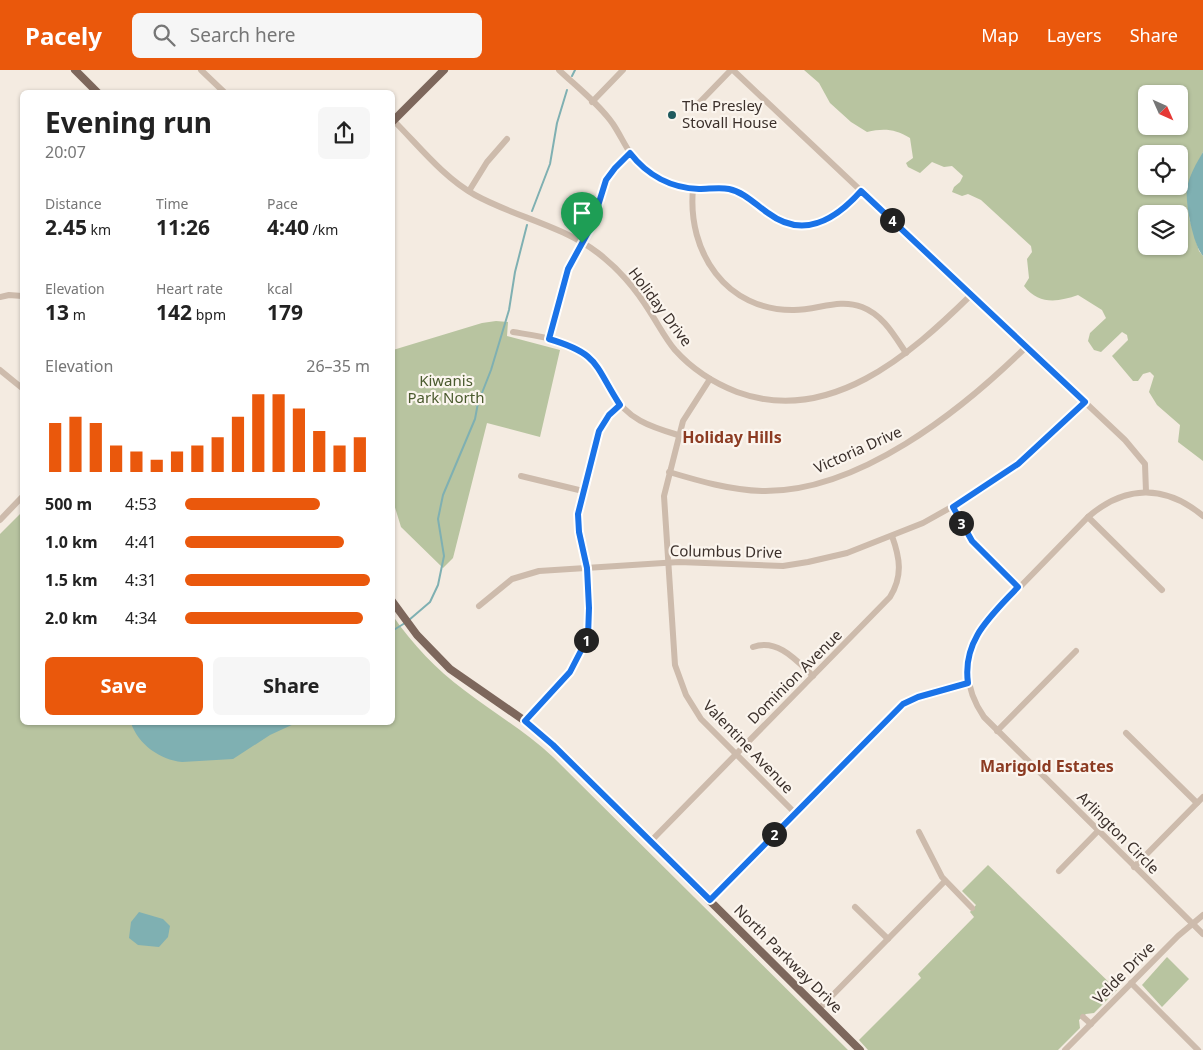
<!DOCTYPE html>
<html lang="en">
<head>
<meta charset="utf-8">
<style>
  body { margin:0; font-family:"Noto Sans",sans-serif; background:#f6f6f6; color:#222; height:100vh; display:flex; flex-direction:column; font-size:19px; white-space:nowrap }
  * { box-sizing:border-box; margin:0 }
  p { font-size:16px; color:#767676 }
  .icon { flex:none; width:28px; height:28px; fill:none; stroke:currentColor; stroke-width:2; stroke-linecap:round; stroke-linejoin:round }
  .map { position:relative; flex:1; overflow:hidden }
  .side { position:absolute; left:20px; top:20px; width:375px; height:635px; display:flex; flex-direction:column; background:#fff; border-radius:8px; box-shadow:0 1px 4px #0004 }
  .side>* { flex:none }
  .needle { width:32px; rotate:135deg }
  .tools { position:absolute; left:1138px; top:15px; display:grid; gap:10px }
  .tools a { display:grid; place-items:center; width:50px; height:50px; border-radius:8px; background:#fff; box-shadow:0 1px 4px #0004; font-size:25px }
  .pin { position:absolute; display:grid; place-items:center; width:42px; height:42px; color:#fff; margin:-51px -21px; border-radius:50% 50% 50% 0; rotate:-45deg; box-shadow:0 0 5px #0007 }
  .pin .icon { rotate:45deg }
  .km { position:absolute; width:25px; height:25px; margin:-12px; border-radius:50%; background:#222; color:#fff; font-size:14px; line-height:25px; text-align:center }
  .round { display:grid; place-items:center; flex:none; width:52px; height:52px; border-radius:8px; background:#f6f6f6 }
  .headline { display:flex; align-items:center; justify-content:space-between; height:85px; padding:0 25px }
  h1 { font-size:28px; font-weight:700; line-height:38px }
  .figures { display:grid; grid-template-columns:repeat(3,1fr); gap:8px; height:85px; padding:5px 25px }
  .figures div { display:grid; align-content:center }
  .figures b { font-size:21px; font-weight:700 }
  .figures small { font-size:14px; font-weight:400 }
  .figures p { font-size:14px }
  .chart { height:140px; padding:10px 25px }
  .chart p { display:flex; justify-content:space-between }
  .chart svg { width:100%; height:90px; margin-top:5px; stroke:#ea580c; stroke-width:6 }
  .cta { display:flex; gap:10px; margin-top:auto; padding:10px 25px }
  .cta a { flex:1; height:58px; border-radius:8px; background:#ea580c; color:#fff; font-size:20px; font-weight:700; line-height:58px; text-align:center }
  .cta a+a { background:#f6f6f6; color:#222 }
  ul { padding:0 25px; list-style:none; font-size:16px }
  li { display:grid; grid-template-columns:80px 60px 1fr; align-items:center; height:38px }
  li i { height:12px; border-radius:6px; background:#ea580c }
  header { display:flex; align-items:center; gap:30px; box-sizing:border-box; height:70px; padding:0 25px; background:#ea580c; color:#fff }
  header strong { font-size:24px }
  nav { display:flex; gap:28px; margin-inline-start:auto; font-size:18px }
  .search { width:350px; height:45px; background:#f6f6f6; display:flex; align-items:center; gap:12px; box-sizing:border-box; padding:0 18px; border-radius:8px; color:#767676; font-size:19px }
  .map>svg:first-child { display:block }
  .green { fill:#b8c4a0; fill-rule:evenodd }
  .water { fill:#7fb0b2 }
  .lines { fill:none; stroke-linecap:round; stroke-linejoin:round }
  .stream { stroke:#7fb0b2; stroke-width:2 }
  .minor { stroke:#cdbbac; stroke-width:6 }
  .major { stroke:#7d675c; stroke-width:8 }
  .route-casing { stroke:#fff; stroke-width:10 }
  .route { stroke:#1a73e8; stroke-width:6 }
  .poi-dot { fill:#1f5a5e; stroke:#fbf5ee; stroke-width:2 }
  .labels { text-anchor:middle; stroke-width:4.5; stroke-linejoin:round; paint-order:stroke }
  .poi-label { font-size:15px; fill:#3b302b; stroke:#fbf5ee; text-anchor:start }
  .street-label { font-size:15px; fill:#3b302b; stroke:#fbf5ee }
  .park-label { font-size:15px; fill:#4a5a2e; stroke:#fbf5ee }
  .neighbourhood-label { font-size:16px; font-weight:bold; fill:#8c3b22; stroke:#fbf5ee }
</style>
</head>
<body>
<header>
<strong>Pacely</strong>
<div class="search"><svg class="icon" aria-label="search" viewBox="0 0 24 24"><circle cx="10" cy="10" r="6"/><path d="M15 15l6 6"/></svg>Search here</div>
<nav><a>Map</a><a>Layers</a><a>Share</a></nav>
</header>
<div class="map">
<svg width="1203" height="980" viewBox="0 0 1203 980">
  <rect width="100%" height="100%" fill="#f4ebe1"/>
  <!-- green -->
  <g class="green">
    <path d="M 804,0 L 1203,0 L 1203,82 L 1187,118 L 1189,147 L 1199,181 L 1203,186 L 1203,391 L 1178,372 L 1180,355 L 1157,335 L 1149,322 L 1154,306 L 1150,302 L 1143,304 L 1138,311 L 1133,311 L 1112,286 L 1128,270 L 1127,265 L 1122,262 L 1101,282 L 1094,280 L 1088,271 L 1090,263 L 1106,248 L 1102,240 L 1078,225 C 1058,232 1039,235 1024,216 L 1029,208 L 1027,189 L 1032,182 L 1031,176 L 981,130 L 968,124 L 962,126 L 952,122 L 954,117 L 960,112 L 963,106 L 952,96 L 944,97 L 932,92 L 920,103 L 908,97 L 906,93 L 913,88 L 910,68 C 895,59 884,58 867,62 L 851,52 L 830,33 L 819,13 ZM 1146,24 L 1179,24 L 1179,56 L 1146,56 ZM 1146,84 L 1179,84 L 1179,116 L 1146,116 ZM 1146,144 L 1179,144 L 1179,176 L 1146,176 Z"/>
    <polygon points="496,251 508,252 507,266 560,280 540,367 487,353 453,488 443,498 401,457 393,431 393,280 482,253"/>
    <path d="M 22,442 L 22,652 L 392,652 L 393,546 C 413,575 436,599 464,620 C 495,644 524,660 553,687 L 848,980 L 0,980 L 0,464 Z"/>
    <polygon points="988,795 1117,920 1094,943 1086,944 1079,950 1080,958 1058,980 868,980 859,970 921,908 918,904 974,847 970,842 976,835 962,821"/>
    <polygon points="1167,887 1189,909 1162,937 1142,915"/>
  </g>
  <!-- water -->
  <g class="water">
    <path d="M 1203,82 L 1203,186 C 1193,175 1185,133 1187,118 C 1189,106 1197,92 1203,82 Z"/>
    <path d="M 131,653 L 131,652 L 296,653 L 270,665 L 233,689 L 182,692 C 160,690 138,674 131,653 Z"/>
    <polygon points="139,842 163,849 170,856 168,867 159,877 138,875 129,868 131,852"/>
  </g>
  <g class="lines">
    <!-- stream -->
    <g class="stream">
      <polyline points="572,6 575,0"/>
      <polyline points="532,141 550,94 557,53 567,20"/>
      <polyline points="409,550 430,532 438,515 444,486 438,449 443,425 475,349 478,333 491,300 509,240 515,202 527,155"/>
      <polyline points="392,561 405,553"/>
    </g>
    <!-- minor -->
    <g class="minor">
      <polyline points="201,0 224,22"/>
      <path d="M 559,0 C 577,17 599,34 613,54 C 623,69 629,86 643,98 C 660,112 682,119 703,119 C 712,119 721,117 730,119 C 745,123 756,135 768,144 C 804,170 836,149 861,121"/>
      <polyline points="733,0 1125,370 1145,394 1146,422"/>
      <polyline points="592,32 623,0"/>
      <polyline points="699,33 731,0"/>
      <path d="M 394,51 C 419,76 444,108 475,125 C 515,147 561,155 598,183 C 619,199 636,219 650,242 C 658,254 665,268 675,280 C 692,299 714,313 737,322 C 829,356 910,285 971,225"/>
      <path d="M 693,119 C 687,182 726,241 794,240 C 818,240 839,228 862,237 C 883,245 894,265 906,283"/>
      <polyline points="469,121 487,92 507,69"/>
      <polyline points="0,227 9,225 22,226"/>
      <path d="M 513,262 C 537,266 566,269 586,284 C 599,294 605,308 612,322 C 626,349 651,357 678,365"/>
      <polyline points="549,269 568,199 592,155 606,110 615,97 630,83"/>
      <polyline points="0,300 22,318"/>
      <polyline points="710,309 683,351 664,426 675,595 686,625 701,649 795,743"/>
      <path d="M 669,402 C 699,411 730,420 762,421 C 858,423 961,341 1026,277"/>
      <polyline points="521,406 583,421"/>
      <polyline points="953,437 972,471 1018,517"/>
      <path d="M 1203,446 C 1165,414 1125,415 1088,447 L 981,557 C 962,586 964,618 984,647 L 1203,864"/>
      <polyline points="1088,447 1162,520"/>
      <polyline points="0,450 22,427"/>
      <polyline points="479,536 512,509 539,501 679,492 783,496 808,492 847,483 923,453 982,420 1035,380 1085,333"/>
      <path d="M 753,577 C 778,568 797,591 813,606"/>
      <polyline points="525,651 570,602 588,567 589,538 587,498 579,462 578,444 597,366 609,345 620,335"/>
      <polyline points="997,661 1076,581"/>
      <polyline points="1126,663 1197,733"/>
      <polyline points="919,762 942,807 972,838"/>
      <path d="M 651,771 L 890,527 C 903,506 900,488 892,466"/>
      <polyline points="1134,797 1203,727"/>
      <polyline points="1059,801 1098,761"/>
      <polyline points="709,830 903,634 917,627 968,613"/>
      <polyline points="855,837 888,869"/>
      <polyline points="1131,913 1198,980"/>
      <polyline points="819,939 945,811"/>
      <polyline points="1083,947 1091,954"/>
      <polyline points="1065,980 1178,866 1203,845"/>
    </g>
    <!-- major -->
    <g class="major">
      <polyline points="75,0 97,22"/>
      <polyline points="392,52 444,0"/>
      <polyline points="392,531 417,565 450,599 525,651 553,675 860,980"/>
    </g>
  </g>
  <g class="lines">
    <defs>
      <path id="route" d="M 630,83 C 647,105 671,118 699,119 C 709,119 720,117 729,119 C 744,122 756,135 768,143 C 804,170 836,149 861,121 L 1085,332 L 1018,394 L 953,437 L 972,471 L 1018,517 C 991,546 962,570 968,613 L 918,627 L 903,634 L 710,830 L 553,675 L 525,651 L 570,602 L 588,567 L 589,538 L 587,498 L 579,462 L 578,444 L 599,361 L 609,345 L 620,335 C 594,295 600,284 549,269 L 568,199 L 592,155 L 606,110 L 615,98 Z"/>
    </defs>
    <!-- route casing -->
    <use href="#route" class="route-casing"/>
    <!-- route -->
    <use href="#route" class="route"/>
  </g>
  <!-- markers -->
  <circle class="poi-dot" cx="672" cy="45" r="5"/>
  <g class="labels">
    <!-- poi labels -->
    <g class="poi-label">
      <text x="682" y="41">The Presley<tspan x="682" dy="17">Stovall House</tspan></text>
    </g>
    <!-- street labels -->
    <g class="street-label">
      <text transform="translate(660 237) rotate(53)" y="5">Holiday Drive</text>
      <text transform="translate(858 380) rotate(-24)" y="5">Victoria Drive</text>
      <text transform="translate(726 482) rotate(1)" y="5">Columbus Drive</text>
      <text transform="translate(795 607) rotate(-45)" y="5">Dominion Avenue</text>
      <text transform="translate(748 677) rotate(46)" y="5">Valentine Avenue</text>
      <text transform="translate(1118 763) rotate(45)" y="5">Arlington Circle</text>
      <text transform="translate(788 889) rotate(45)" y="5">North Parkway Drive</text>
      <text transform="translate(1124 903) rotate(-45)" y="5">Velde Drive</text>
    </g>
    <!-- park labels -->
    <g class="park-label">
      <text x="446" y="316">Kiwanis<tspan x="446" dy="17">Park North</tspan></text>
    </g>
    <!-- neighbourhood labels -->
    <g class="neighbourhood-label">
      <text x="732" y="373">Holiday Hills</text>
      <text x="1047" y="702">Marigold Estates</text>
    </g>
  </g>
</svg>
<div class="tools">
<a><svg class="needle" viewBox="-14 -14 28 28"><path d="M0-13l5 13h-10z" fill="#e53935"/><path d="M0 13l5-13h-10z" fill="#767676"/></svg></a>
<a><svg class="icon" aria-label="locate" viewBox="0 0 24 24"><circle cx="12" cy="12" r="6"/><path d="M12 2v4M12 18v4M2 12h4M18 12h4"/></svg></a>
<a><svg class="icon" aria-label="layers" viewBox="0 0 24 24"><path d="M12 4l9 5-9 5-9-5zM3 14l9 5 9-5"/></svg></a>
</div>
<div class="pin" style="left:582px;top:173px;background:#1e9e55"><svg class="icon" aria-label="arrive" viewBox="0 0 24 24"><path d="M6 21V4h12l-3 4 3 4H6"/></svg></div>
<b class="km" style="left:586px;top:570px">1</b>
<b class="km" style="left:774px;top:764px">2</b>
<b class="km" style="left:961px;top:453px">3</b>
<b class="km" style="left:892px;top:150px">4</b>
<section class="side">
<div class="headline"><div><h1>Evening run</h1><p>20:07</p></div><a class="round"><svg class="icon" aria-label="share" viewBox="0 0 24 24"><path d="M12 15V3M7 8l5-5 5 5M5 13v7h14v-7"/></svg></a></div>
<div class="figures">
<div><p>Distance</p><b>2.45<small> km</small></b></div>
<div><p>Time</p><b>11:26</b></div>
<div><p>Pace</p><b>4:40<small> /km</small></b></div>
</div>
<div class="figures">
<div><p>Elevation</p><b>13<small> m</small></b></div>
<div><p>Heart rate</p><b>142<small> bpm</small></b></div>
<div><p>kcal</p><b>179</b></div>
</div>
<div class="chart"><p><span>Elevation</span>26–35 m</p>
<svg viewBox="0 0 160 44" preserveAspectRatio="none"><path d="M5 44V20M15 44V17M25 44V20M35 44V31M45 44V34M55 44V38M65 44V34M75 44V31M85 44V27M95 44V17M105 44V6M115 44V6M125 44V13M135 44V24M145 44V31M155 44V27"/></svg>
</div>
<ul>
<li><b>500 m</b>4:53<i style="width:73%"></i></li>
<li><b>1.0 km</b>4:41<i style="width:86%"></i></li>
<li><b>1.5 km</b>4:31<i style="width:100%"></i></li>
<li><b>2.0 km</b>4:34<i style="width:96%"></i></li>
</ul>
<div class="cta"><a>Save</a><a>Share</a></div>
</section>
</div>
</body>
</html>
